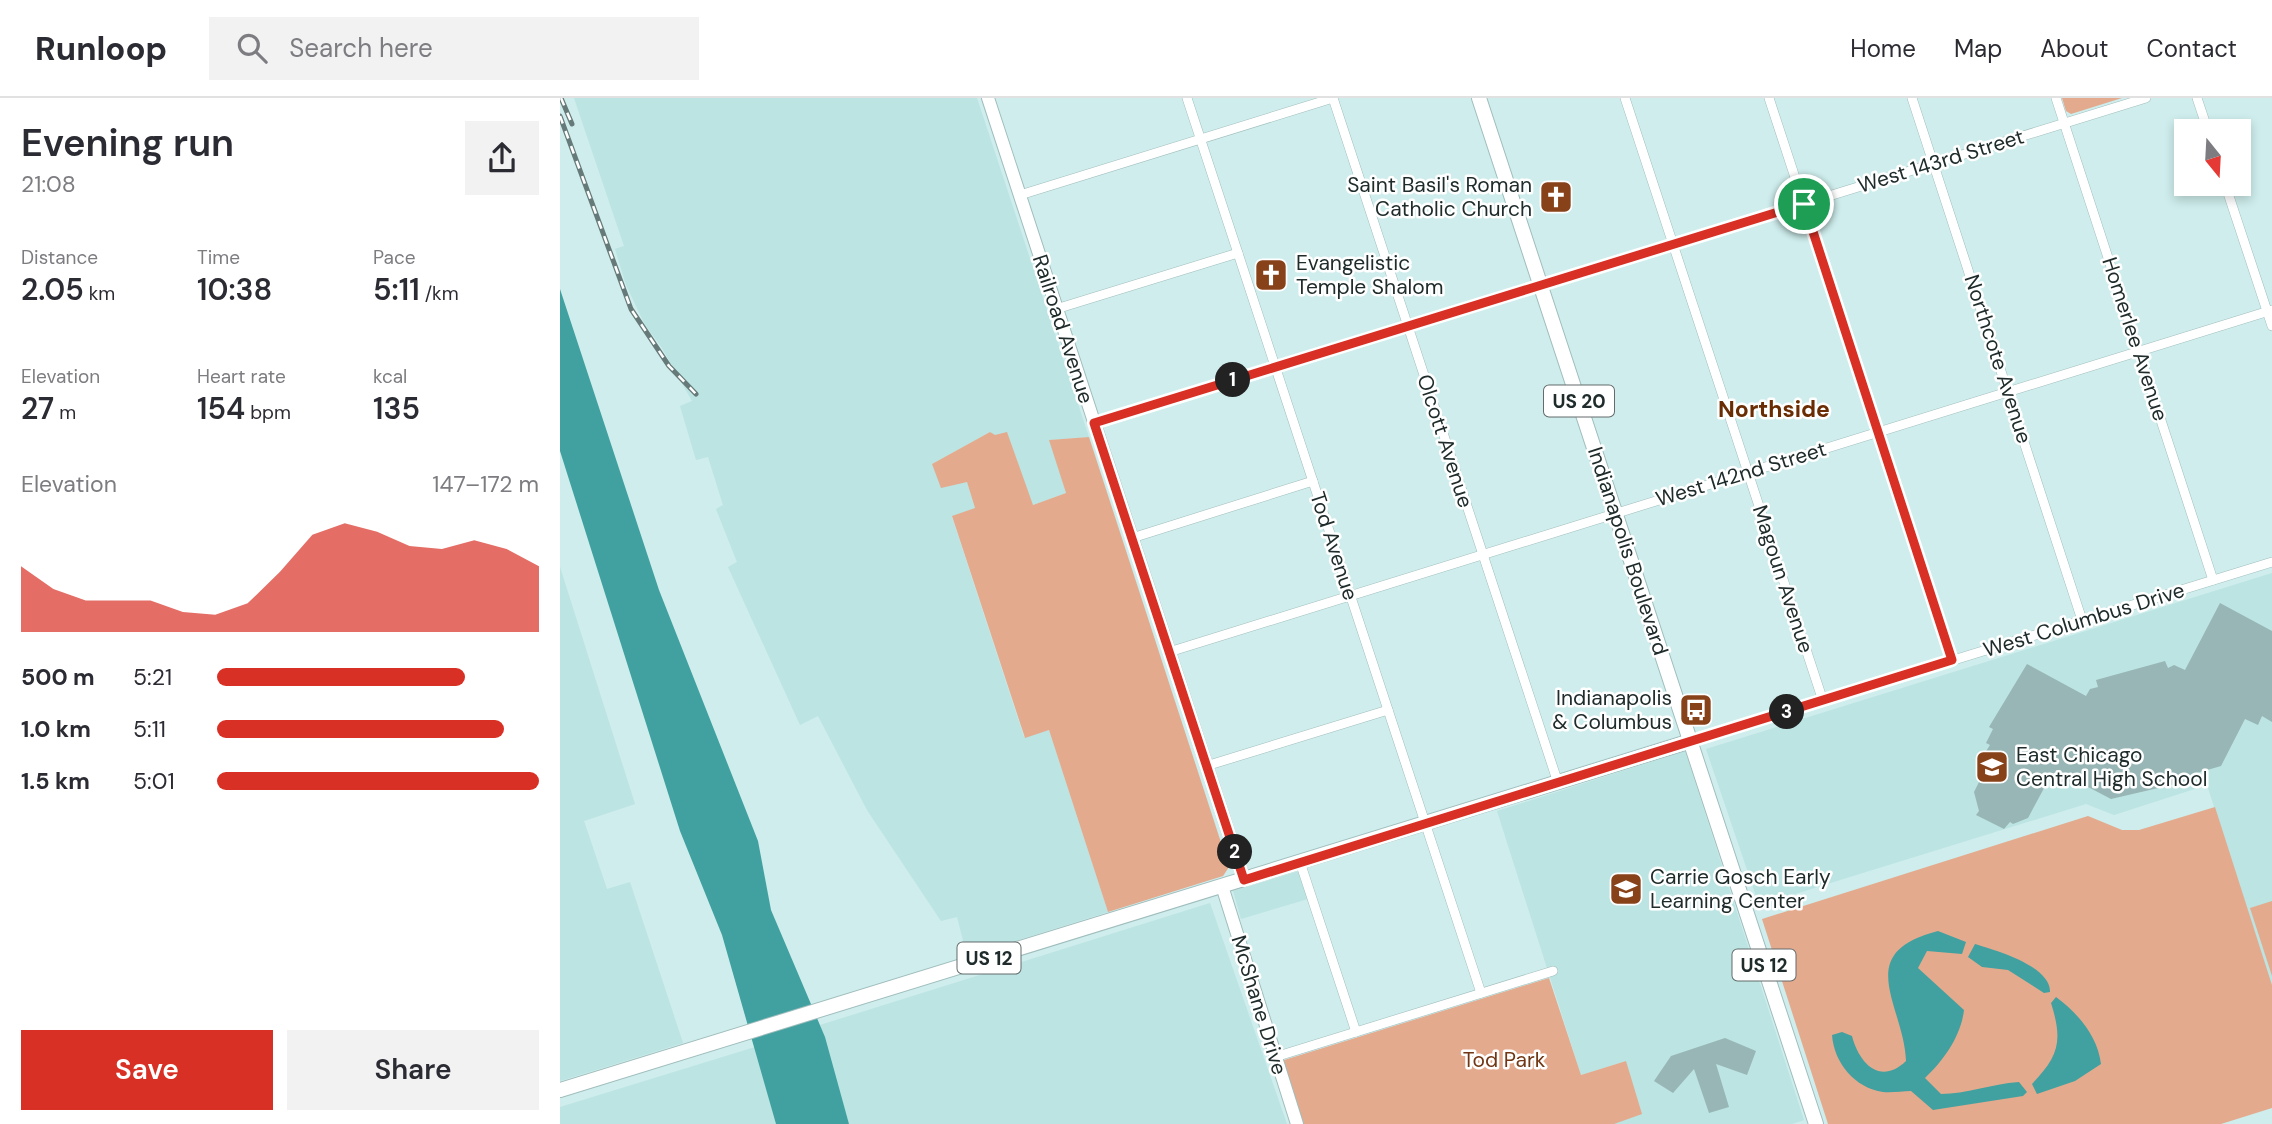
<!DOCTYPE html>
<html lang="en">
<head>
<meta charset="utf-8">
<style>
  body { margin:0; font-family:"DM Sans",sans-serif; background:#f2f2f3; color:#2b2b33; height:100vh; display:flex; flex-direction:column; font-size:26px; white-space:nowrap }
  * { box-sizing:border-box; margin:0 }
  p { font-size:23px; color:#7c7c81 }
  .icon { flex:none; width:38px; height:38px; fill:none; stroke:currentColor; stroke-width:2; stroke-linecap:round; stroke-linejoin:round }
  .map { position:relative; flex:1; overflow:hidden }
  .sheet { display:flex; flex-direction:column; background:#fff; width:560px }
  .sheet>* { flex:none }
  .needle { width:46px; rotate:162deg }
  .fabs { position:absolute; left:1614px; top:21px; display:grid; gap:14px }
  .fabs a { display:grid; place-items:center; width:77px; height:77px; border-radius:0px; background:#fff; box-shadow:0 4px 10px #0003; font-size:35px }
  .pin { position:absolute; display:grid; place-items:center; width:60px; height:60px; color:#fff; margin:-30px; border:4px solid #fff; border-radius:50%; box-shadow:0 2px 7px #0007 }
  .km { position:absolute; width:35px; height:35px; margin:-18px; border-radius:50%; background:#222; color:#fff; font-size:19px; line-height:35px; text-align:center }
  .round { display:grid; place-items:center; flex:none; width:74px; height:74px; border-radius:0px; background:#f2f2f3 }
  .head { display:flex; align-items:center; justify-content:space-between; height:119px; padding:0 21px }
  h1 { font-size:38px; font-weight:600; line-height:52px }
  .metrics { display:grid; grid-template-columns:repeat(3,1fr); gap:10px; height:119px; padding:7px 21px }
  .metrics div { display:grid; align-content:center }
  .metrics b { font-size:30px; font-weight:600 }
  .metrics small { font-size:19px; font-weight:400 }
  .metrics p { font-size:19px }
  .chart { height:196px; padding:14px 21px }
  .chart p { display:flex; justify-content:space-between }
  .chart svg { width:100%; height:126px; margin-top:7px; fill:#d93025; opacity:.7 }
  .cta { display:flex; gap:14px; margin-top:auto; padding:14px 21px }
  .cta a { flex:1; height:80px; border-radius:0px; background:#d93025; color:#fff; font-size:28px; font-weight:600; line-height:80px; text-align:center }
  .cta a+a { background:#f2f2f3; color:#2b2b33 }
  ul { padding:0 21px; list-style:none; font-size:23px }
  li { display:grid; grid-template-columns:112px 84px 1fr; align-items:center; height:52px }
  li i { height:18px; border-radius:9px; background:#d93025 }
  header { display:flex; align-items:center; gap:42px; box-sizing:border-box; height:98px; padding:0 35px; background:#fff; border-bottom:2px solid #e1e1e2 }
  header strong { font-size:33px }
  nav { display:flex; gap:38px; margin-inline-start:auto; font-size:24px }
  .search { width:490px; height:63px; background:#f2f2f3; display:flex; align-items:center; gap:18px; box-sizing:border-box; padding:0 24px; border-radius:0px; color:#7c7c81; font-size:26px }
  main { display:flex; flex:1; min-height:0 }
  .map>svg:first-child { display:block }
  .built { fill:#bbe4e2 }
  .green { fill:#e4aa8d }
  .water { fill:#41a1a0 }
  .building { fill:#98b6b5 }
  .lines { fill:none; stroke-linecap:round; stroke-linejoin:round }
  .minor-casing { stroke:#a0bebd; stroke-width:10 }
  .tertiary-casing { stroke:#a0bebd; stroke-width:14 }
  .primary-casing { stroke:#a0bebd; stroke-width:16 }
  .minor { stroke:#fff; stroke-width:9 }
  .tertiary { stroke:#fff; stroke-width:12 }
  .primary { stroke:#fff; stroke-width:14 }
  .rail-casing { stroke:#667a79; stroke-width:5 }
  .rail { stroke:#fff; stroke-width:2.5; stroke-dasharray:8; stroke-linecap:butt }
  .route-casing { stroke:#fff; stroke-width:14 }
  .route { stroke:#d93025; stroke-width:9 }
  .labels { text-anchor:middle; stroke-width:5; stroke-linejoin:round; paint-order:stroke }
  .shield { fill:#fff; stroke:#636b6b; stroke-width:2 }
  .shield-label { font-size:19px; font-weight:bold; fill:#202c2c }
  .street-label { font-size:21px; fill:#202c2c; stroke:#fff }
  .poi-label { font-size:21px; fill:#202c2c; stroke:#fff; text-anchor:start }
  .park-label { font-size:21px; fill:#713613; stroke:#fff }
  .neighbourhood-label { font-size:23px; font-weight:bold; fill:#6a2d03; stroke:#fff }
</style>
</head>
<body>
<header>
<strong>Runloop</strong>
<div class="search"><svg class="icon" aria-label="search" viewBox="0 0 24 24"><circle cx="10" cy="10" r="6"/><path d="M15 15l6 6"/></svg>Search here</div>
<nav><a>Home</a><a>Map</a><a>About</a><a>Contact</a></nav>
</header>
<main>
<section class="sheet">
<div class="head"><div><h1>Evening run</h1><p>21:08</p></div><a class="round"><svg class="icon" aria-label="share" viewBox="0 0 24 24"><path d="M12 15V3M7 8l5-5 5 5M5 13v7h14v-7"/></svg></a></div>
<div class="metrics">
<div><p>Distance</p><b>2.05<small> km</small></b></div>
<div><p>Time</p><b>10:38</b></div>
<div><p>Pace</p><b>5:11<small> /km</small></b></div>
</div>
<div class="metrics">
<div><p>Elevation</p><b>27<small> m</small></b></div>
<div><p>Heart rate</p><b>154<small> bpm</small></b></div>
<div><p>kcal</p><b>135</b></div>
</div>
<div class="chart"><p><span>Elevation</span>147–172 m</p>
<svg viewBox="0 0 160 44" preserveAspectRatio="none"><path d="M0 44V21L10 29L20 33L30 33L40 33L50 37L60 38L70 34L80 23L90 10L100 6L110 9L120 14L130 15L140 12L150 15L160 21V44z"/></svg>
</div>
<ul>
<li><b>500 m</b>5:21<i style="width:77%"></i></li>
<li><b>1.0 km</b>5:11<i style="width:89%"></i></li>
<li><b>1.5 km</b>5:01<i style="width:100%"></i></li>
</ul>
<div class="cta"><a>Save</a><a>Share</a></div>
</section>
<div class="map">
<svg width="1712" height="1026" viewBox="0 0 1712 1026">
  <rect width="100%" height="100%" fill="#ceedec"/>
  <!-- built -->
  <g class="built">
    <polygon points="14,0 417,0 529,339 490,342 506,395 473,407 430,334 372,366 407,384 415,410 392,419 464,639 489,632 548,814 407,858 397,819 381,823 307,712 258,618 240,627 168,469 177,464 156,411 163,407 148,359 136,362 120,308 132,303 102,250 85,227 66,187 55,151 64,148"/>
    <polygon points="0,469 75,706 24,723 47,791 70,784 123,945 0,983"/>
    <polygon points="1712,475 1712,887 1647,687 1554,717 1526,706 1199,807 1146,651"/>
    <polygon points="1125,653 1244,1022 1232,1026 1054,1026 1066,963 1021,977 937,713"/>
    <polygon points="739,773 748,801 681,821 673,793"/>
    <polygon points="650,805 727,1026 289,1026 260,927"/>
    <polygon points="195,949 216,1026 0,1026 0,1009"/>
  </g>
  <!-- green -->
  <g class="green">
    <polygon points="1502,0 1562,0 1511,16 1506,13"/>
    <polygon points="430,334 435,337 447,334 473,407 506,395 489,342 529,339 669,769 663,778 548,814 489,632 465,640 392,418 415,410 407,384 381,390 372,366"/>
    <polygon points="1655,709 1712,887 1712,1010 1661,1026 1268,1026 1202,821 1528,718 1562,732 1579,732"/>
    <polygon points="1712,803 1712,878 1690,810"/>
    <polygon points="989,880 1021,977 1066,963 1082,1016 1054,1026 742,1026 721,963"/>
  </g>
  <!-- water -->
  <g class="water">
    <polygon points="0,191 99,492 198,743 211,812 265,939 289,1026 216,1026 162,837 120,733 0,353"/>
    <path d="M 1378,833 L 1406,844 L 1402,856 L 1367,853 L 1358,870 L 1404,912 C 1401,938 1384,962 1365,980 L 1381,996 C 1406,996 1431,986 1459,984 L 1467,994 L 1463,998 L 1373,1012 L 1351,993 C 1342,993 1332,995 1323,994 C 1295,990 1274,965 1272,937 L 1282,934 L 1292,938 C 1299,965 1320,988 1346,963 C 1344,907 1291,855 1378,833 Z"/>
    <path d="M 1415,846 C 1435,852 1491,868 1490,894 L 1484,895 L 1448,872 L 1422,869 L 1408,859 Z"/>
    <path d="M 1496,899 C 1518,915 1538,939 1541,966 L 1515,983 L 1477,996 L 1472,986 C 1499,958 1503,943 1491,905 Z"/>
  </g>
  <!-- building -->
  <g class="building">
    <polygon points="1660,505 1712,533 1712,624 1702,618 1698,627 1685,621 1661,668 1623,679 1624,684 1551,701 1509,679 1505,686 1490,679 1468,720 1453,726 1450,724 1444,731 1416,717 1419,713 1414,694 1430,662 1423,658 1430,647 1426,645 1433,631 1429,629 1467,566 1526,598 1530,591 1538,589 1536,582 1605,563 1608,570 1614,567 1625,572"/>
    <polygon points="1165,940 1196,953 1187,977 1156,966 1169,1009 1149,1015 1134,971 1113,995 1094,983 1111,958"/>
  </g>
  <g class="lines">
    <defs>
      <g id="minor">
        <polyline points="627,0 921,895"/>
        <polyline points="773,0 998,685"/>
        <polyline points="1065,0 1263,603"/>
        <polyline points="1209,0 1393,562"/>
        <polyline points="1352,0 1522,522"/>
        <polyline points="1496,0 1653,482"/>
        <polyline points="1637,0 1648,33"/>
        <polyline points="1665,86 1712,228"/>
        <polyline points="460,97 773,0"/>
        <polyline points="496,211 678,155"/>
        <polyline points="534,325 1586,0"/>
        <polyline points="572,440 753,383"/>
        <polyline points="609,554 1712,212"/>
        <polyline points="1131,643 1712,464"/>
        <polyline points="646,668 828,612"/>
        <polyline points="740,764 796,934"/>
        <polyline points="715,959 993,873"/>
      </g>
      <g id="tertiary">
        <polyline points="428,0 684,782"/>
        <polyline points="662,788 737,1026"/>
      </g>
      <g id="primary">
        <polyline points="919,0 1256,1026"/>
        <polyline points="0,992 1131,643"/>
      </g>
    </defs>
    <!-- minor casing -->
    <use href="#minor" class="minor-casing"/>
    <!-- tertiary casing -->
    <use href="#tertiary" class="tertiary-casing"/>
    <!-- primary casing -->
    <use href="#primary" class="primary-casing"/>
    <!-- minor -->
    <use href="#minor" class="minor"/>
    <!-- tertiary -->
    <use href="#tertiary" class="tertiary"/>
    <!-- primary -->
    <use href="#primary" class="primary"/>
    <defs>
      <g id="rail">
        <polyline points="1,0 12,26"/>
        <polyline points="0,18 71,211 109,268 136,296"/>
      </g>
    </defs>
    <!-- rail casing -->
    <use href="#rail" class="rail-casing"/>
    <!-- rail -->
    <use href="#rail" class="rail"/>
  </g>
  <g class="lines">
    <defs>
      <polygon id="route" points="1244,106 1392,562 684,782 534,325"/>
    </defs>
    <!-- route casing -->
    <use href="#route" class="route-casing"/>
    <!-- route -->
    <use href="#route" class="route"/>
  </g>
  <!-- icons -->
  <defs>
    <symbol id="church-square" viewBox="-11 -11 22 22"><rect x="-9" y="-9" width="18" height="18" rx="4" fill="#874219" stroke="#fff"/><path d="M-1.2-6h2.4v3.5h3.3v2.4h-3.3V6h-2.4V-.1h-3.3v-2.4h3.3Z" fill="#fff"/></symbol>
    <symbol id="bus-square" viewBox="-11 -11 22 22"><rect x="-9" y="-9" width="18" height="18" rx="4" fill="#874219" stroke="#fff"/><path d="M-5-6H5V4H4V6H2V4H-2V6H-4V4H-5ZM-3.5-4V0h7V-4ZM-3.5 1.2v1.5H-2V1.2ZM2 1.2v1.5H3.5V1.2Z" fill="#fff"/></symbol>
    <symbol id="school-square" viewBox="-11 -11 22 22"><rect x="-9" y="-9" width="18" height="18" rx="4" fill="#874219" stroke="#fff"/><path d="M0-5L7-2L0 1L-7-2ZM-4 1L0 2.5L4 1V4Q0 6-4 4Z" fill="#fff"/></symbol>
  </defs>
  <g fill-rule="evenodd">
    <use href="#church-square" x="977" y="80" width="38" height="38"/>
    <use href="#church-square" x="692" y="158" width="38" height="38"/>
    <use href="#bus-square" x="1117" y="593" width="38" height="38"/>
    <use href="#school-square" x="1413" y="650" width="38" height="38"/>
    <use href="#school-square" x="1047" y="772" width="38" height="38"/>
  </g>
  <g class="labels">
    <!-- shield labels -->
    <g class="shield">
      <rect x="984" y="287.5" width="70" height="31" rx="5"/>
      <rect x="397.5" y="844.5" width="63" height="31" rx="5"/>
      <rect x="1172.5" y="851.5" width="63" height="31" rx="5"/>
    </g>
    <g class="shield-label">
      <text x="1019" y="310">US 20</text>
      <text x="429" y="867">US 12</text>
      <text x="1204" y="874">US 12</text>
    </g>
    <!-- street labels -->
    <g class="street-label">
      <text transform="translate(1381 63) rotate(-17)" y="7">West 143rd Street</text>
      <text transform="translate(503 231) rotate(72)" y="7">Railroad Avenue</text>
      <text transform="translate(1575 241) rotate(72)" y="7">Homerlee Avenue</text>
      <text transform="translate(1438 261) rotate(72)" y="7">Northcote Avenue</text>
      <text transform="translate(885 343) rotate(72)" y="7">Olcott Avenue</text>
      <text transform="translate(1181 376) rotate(-17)" y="7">West 142nd Street</text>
      <text transform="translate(774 448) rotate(72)" y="7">Tod Avenue</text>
      <text transform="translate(1068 453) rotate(72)" y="7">Indianapolis Boulevard</text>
      <text transform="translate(1223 481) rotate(72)" y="7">Magoun Avenue</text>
      <text transform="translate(1524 522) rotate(-17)" y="7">West Columbus Drive</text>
      <text transform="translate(699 907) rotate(73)" y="7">McShane Drive</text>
    </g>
    <!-- poi labels -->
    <g class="poi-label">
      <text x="972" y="94" text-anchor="end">Saint Basil's Roman<tspan x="972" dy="24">Catholic Church</tspan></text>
      <text x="736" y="172">Evangelistic<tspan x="736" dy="24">Temple Shalom</tspan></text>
      <text x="1112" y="607" text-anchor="end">Indianapolis<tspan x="1112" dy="24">&amp; Columbus</tspan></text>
      <text x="1456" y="664">East Chicago<tspan x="1456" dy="24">Central High School</tspan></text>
      <text x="1090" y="786">Carrie Gosch Early<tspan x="1090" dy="24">Learning Center</tspan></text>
    </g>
    <!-- park labels -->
    <g class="park-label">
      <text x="944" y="969">Tod Park</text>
    </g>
    <!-- neighbourhood labels -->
    <g class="neighbourhood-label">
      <text x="1214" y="319">Northside</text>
    </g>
  </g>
</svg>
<div class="fabs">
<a><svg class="needle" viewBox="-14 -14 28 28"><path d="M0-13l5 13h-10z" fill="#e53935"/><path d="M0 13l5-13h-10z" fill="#7c7c81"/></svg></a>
</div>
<div class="pin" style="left:1244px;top:106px;background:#1e9e55"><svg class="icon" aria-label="arrive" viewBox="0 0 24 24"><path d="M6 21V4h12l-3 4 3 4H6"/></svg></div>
<b class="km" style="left:673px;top:282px">1</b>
<b class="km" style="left:675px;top:754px">2</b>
<b class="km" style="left:1227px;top:614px">3</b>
</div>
</main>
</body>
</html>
